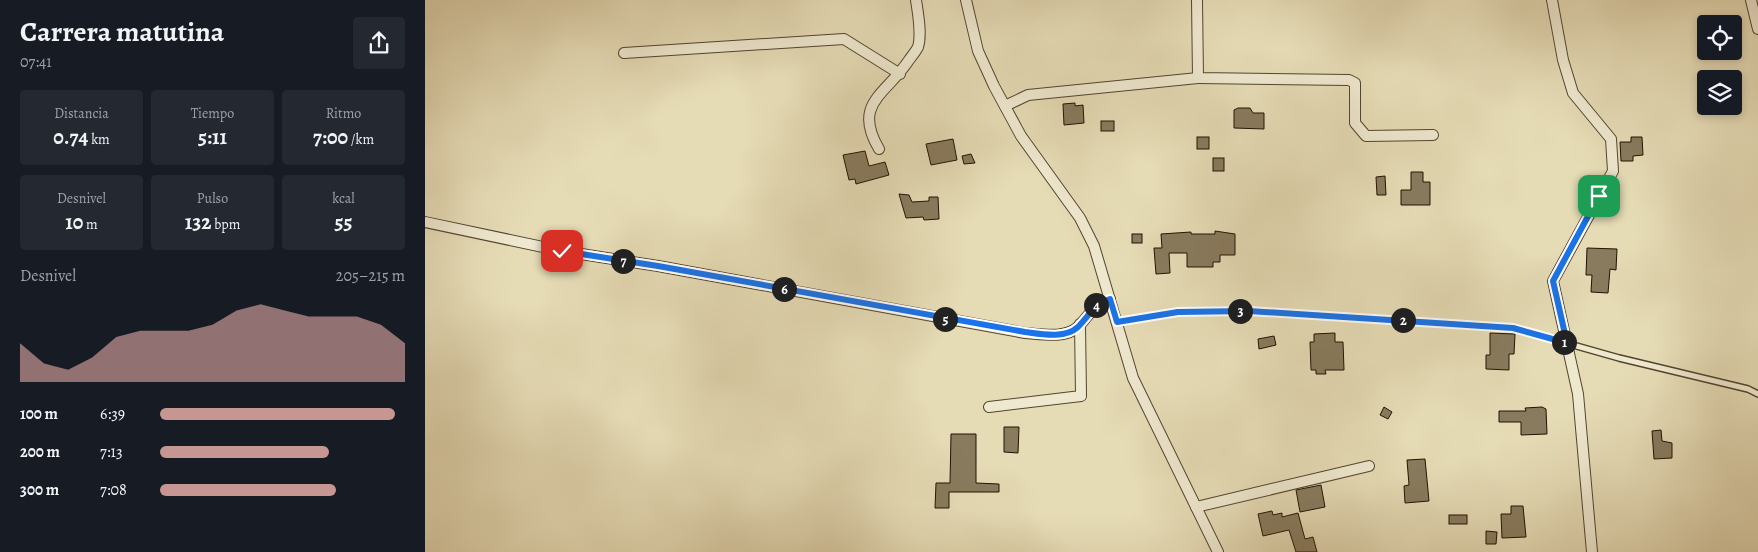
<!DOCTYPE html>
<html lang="es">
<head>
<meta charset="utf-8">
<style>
  body { margin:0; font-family:Alegreya,serif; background:#242831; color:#f1f3f6; height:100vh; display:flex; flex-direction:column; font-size:19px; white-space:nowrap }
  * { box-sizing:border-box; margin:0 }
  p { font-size:16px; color:#9ea1a6 }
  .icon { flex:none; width:28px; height:28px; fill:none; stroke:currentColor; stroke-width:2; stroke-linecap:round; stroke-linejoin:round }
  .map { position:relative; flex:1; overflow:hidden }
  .details { display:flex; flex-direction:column; background:#171b24; width:425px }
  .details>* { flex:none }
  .fabs { position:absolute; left:1272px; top:15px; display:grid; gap:10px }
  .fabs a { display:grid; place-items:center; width:45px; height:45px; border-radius:5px; background:#171b24; box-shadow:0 2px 8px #0003; font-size:25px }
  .pin { position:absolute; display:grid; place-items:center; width:42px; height:42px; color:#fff; margin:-21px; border-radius:10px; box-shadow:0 2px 8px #0006 }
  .km { position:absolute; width:25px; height:25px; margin:-12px; border-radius:50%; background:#222; color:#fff; font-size:14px; line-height:25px; text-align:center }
  .round { display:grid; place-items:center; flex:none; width:52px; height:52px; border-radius:5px; background:#242831 }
  .overview { display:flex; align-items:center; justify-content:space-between; height:85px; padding:0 20px }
  h1 { font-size:28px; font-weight:700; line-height:38px }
  .stats { display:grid; grid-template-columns:repeat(3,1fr); gap:8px; height:85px; padding:5px 20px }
  .stats div { display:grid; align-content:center; border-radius:5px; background:#242831; text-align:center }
  .stats b { font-size:21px; font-weight:700 }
  .stats small { font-size:14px; font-weight:400 }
  .stats p { font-size:14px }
  .chart { height:140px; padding:10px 20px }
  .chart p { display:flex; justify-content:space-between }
  .chart svg { width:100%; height:90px; margin-top:5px; fill:#c59692; opacity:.7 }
  ul { padding:0 20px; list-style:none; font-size:16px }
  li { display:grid; grid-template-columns:80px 60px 1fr; align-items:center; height:38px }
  li i { height:12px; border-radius:6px; background:#c59692 }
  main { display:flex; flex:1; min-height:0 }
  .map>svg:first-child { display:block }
  .building { fill:#887b5e; stroke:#231200 }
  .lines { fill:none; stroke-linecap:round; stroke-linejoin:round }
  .lane-casing { stroke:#54442d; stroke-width:8 }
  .street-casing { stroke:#54442d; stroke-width:12 }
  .lane { stroke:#eee8cf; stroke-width:5 }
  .street { stroke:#eee8cf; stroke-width:10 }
  .route-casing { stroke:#fff; stroke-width:10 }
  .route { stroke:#1a73e8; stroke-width:6 }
</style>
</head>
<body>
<main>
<section class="details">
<div class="overview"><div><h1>Carrera matutina</h1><p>07:41</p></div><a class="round"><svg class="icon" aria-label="share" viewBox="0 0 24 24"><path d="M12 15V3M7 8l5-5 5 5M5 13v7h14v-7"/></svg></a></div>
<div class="stats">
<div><p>Distancia</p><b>0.74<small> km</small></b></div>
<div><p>Tiempo</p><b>5:11</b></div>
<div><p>Ritmo</p><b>7:00<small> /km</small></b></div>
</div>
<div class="stats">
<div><p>Desnivel</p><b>10<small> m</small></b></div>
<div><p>Pulso</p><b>132<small> bpm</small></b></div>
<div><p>kcal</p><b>55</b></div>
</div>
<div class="chart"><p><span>Desnivel</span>205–215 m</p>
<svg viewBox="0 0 160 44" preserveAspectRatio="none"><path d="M0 44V25L10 35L20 38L30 32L40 22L50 19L60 19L70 19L80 16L90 9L100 6L110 9L120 12L130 12L140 12L150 16L160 25V44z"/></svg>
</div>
<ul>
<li><b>100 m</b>6:39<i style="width:96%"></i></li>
<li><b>200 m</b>7:13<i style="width:69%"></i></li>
<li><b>300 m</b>7:08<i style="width:72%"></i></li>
</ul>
</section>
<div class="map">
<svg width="1333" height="552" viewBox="0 0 1333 552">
  <rect width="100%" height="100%" fill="#e5dbb5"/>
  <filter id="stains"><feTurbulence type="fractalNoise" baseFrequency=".004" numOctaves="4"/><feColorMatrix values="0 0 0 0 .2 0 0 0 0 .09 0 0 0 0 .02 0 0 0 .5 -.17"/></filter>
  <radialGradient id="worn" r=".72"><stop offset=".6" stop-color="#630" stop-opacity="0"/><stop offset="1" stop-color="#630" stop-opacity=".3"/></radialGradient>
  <!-- building -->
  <g class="building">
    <polygon points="650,103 650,106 658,105 659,123 639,125 638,104"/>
    <polygon points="813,108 825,108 828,113 839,113 839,129 809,128 809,110"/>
    <rect x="676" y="121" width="13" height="10"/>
    <rect x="772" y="137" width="12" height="12"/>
    <polygon points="1206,137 1217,137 1218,155 1208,156 1208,161 1196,161 1195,142 1206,142"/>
    <polygon points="528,139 532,160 506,165 501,144"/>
    <polygon points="440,151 444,166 460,162 464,175 431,184 430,179 424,180 418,155"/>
    <polygon points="546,154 550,163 539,164 537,156"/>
    <rect x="788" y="158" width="11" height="13"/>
    <polygon points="986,172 998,172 998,182 1005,182 1005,205 976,205 976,190 986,190"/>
    <polygon points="960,176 961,195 952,195 951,177"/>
    <polygon points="474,194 484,195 487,202 504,201 504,197 513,197 514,219 499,220 498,217 481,218"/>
    <polygon points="790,231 810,234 810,255 795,255 795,262 788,262 788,267 762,267 762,253 744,253 745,273 731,274 729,248 737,248 736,234 766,232 766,234 790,234"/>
    <rect x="707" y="234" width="10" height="9"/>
    <polygon points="1162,248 1192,249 1191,270 1185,269 1183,293 1166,292 1167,275 1161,275"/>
    <polygon points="910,333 910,342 918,342 919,370 900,370 901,374 891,374 891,370 886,370 885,342 889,342 889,334"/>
    <polygon points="1065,333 1090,334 1089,354 1084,354 1084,370 1061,369 1061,355 1065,355"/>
    <polygon points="849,336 851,345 834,349 833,339"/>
    <polygon points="959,407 967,412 963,419 955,415"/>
    <polygon points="1117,407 1121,409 1122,434 1096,435 1096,422 1074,422 1074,411 1101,411 1100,408"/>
    <polygon points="579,427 594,427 593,453 579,452"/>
    <polygon points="1236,430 1237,441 1247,443 1247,458 1229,459 1227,431"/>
    <polygon points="526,434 551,434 551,483 574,484 574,492 524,492 524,508 510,508 511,483 525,483"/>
    <polygon points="1000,459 1004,501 980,503 979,486 984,485 982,460"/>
    <polygon points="896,485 900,507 875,512 871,490"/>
    <polygon points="1086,506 1098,506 1101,537 1077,538 1076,514 1086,514"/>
    <polygon points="847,511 848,515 857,513 857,517 873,513 880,539 888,537 892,552 871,552 864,530 838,536 833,514"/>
    <rect x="1024" y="515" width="18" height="9"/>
    <polygon points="1061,531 1072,532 1071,544 1061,544"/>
  </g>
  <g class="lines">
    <defs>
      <polyline id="lane" points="692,322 753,312 824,311 1088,328 1194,358 1323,389 1333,394"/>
      <g id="street">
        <polyline points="541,0 553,51 569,86 596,136 655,218 669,246 708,378 793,552"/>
        <polyline points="772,0 773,78 924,80 930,83 930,123 941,136 1008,135"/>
        <polyline points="1127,0 1138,60 1148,93 1186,139 1188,171 1128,281 1153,394 1167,552"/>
        <polyline points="1326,0 1333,29"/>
        <polyline points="199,53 419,39 475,74"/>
        <polyline points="580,106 603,95 773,78"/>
        <path d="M 454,149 C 427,103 461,95 484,60 C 487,56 491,51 493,47 C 497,34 493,14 491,0"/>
        <path d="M 0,222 L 137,251 L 233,266 L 600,333 C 616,334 640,339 653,327 C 666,314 667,305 685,299"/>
        <polyline points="564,407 656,396 655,324"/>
        <polyline points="771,507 944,466"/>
      </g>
    </defs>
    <!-- lane casing -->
    <use href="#lane" class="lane-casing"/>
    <!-- street casing -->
    <use href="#street" class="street-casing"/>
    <!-- lane -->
    <use href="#lane" class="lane"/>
    <!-- street -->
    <use href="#street" class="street"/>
  </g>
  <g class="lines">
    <defs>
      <path id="route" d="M 137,251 L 233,266 L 600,332 C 616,334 640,339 653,327 C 666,314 667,305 685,299 L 692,322 L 753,312 L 824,311 L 1088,328 L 1142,343 L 1128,281 L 1174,196"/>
    </defs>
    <!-- route casing -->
    <use href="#route" class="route-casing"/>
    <!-- route -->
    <use href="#route" class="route"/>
  </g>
  <rect width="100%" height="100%" filter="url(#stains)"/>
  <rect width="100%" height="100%" fill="url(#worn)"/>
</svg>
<div class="fabs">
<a><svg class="icon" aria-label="locate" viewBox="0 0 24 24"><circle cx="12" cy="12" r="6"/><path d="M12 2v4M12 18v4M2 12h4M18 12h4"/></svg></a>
<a><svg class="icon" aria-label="layers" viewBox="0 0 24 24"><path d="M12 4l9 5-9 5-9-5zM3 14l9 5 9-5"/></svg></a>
</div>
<div class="pin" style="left:1174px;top:196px;background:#1e9e55"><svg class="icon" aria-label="arrive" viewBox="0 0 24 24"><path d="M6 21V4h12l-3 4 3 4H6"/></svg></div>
<div class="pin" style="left:137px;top:251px;background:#d93025"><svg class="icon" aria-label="check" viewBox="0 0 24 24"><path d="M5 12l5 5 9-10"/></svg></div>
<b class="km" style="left:1139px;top:342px">1</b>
<b class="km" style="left:978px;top:320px">2</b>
<b class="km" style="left:815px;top:311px">3</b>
<b class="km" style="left:671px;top:305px">4</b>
<b class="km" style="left:520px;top:319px">5</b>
<b class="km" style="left:359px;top:289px">6</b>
<b class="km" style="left:198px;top:261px">7</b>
</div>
</main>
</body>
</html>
